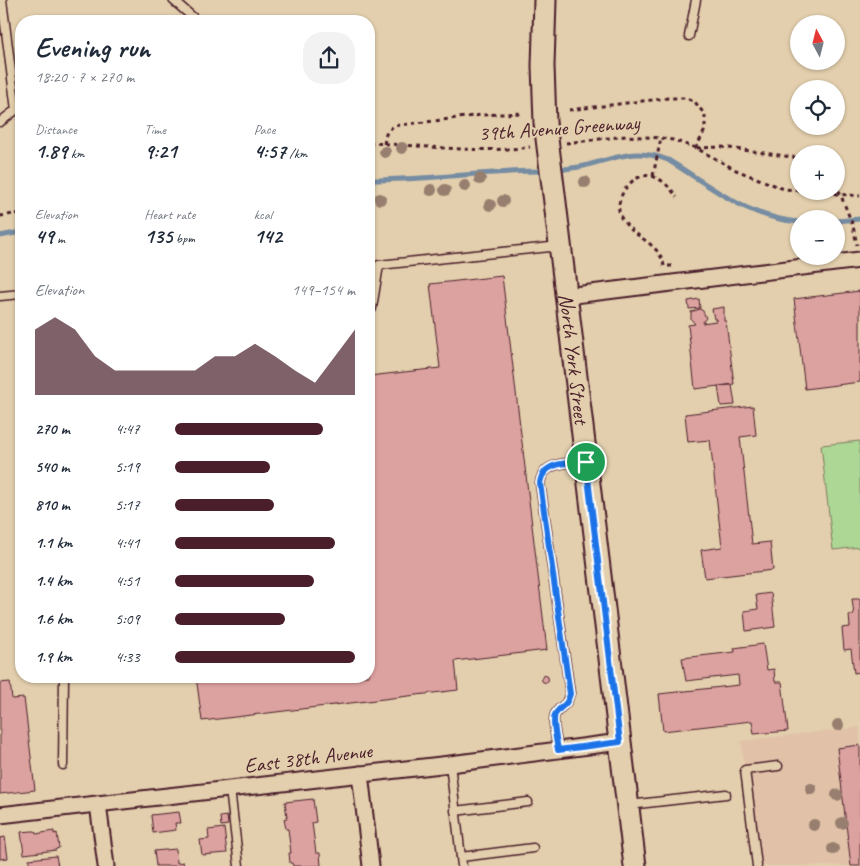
<!DOCTYPE html>
<html lang="en">
<head>
<meta charset="utf-8">
<style>
  body { margin:0; font-family:Caveat,sans-serif; background:#f2f2f3; color:#1f2937; height:100vh; display:flex; flex-direction:column; font-size:19px; white-space:nowrap }
  * { box-sizing:border-box; margin:0 }
  p { font-size:16px; color:#747a83 }
  .icon { flex:none; width:28px; height:28px; fill:none; stroke:currentColor; stroke-width:2; stroke-linecap:round; stroke-linejoin:round }
  .map { position:relative; flex:1; overflow:hidden }
  .sheet { position:absolute; left:15px; top:15px; width:360px; height:668px; display:flex; flex-direction:column; background:#fff; border-radius:20px; box-shadow:0 1px 4px #0004 }
  .sheet>* { flex:none }
  .needle { width:32px; rotate:353deg }
  .fabs { position:absolute; left:790px; top:15px; display:grid; gap:10px }
  .fabs a { display:grid; place-items:center; width:55px; height:55px; border-radius:50%; background:#fff; box-shadow:0 1px 4px #0004; font-size:25px }
  .pin { position:absolute; display:grid; place-items:center; width:42px; height:42px; color:#fff; margin:-21px; border:2px solid #fff; border-radius:50%; box-shadow:0 1px 5px #0007 }
  .round { display:grid; place-items:center; flex:none; width:52px; height:52px; border-radius:20px; background:#f2f2f3 }
  .head { display:flex; align-items:center; justify-content:space-between; height:85px; padding:0 20px }
  h1 { font-size:28px; font-weight:700; line-height:38px }
  .stats { display:grid; grid-template-columns:repeat(3,1fr); gap:8px; height:85px; padding:5px 20px }
  .stats div { display:grid; align-content:center }
  .stats b { font-size:21px; font-weight:700 }
  .stats small { font-size:14px; font-weight:400 }
  .stats p { font-size:14px }
  .chart { height:140px; padding:10px 20px }
  .chart p { display:flex; justify-content:space-between }
  .chart svg { width:100%; height:90px; margin-top:5px; fill:#4a1f2b; opacity:.7 }
  ul { padding:0 20px; list-style:none; font-size:16px }
  li { display:grid; grid-template-columns:80px 60px 1fr; align-items:center; height:38px }
  li i { height:12px; border-radius:6px; background:#4a1f2b }
  .map>svg:first-child { display:block }
  .built { fill:#e1c2a9 }
  .green { fill:#add795; stroke:#7c7b60 }
  .lines { fill:none; stroke-linecap:round; stroke-linejoin:round }
  .stream { stroke:#758ca3; stroke-width:5 }
  .building { fill:#dca2a0; stroke:#4a1f2b }
  .lane-casing { stroke:#4a1f2b; stroke-width:11 }
  .street-casing { stroke:#4a1f2b; stroke-width:19 }
  .secondary-casing { stroke:#4a1f2b; stroke-width:25 }
  .path { stroke:#4a1f2b; stroke-width:3; stroke-dasharray:4 4; stroke-linecap:butt }
  .lane { stroke:#e3cfad; stroke-width:8 }
  .street { stroke:#e3cfad; stroke-width:15 }
  .secondary { stroke:#e3cfad; stroke-width:21 }
  .secondary-bridge-casing { stroke:#4a1f2b; stroke-width:25; stroke-linecap:butt }
  .secondary-bridge { stroke:#e3cfad; stroke-width:21 }
  .tree { fill:#977e6e }
  .route-casing { stroke:#fff; stroke-width:10 }
  .route { stroke:#1a73e8; stroke-width:6 }
  .labels { text-anchor:middle; stroke-width:4; stroke-linejoin:round; paint-order:stroke }
  .street-label { font-size:21px; fill:#4a1f2b; stroke:#e3cfad }
</style>
</head>
<body>
<div class="map">
<svg width="860" height="866" viewBox="0 0 860 866">
  <rect width="100%" height="100%" fill="#e3cfad"/>
  <filter id="ink" filterUnits="userSpaceOnUse"><feTurbulence type="fractalNoise" baseFrequency=".02" numOctaves="2"/><feDisplacementMap in="SourceGraphic" scale="10" xChannelSelector="R" yChannelSelector="G"/><feConvolveMatrix kernelMatrix="1 2 1 2 8 2 1 2 1" color-interpolation-filters="sRGB"/></filter>
  <g filter="url(#ink)">
    <!-- built -->
    <polygon class="built" points="860,727 860,866 757,866 741,741"/>
    <!-- green -->
    <polygon class="green" points="860,441 860,547 833,550 821,445"/>
    <g class="lines">
      <!-- stream -->
      <g class="stream">
        <path d="M 556,170 C 565,169 575,168 584,166 C 616,158 635,147 668,160 C 711,186 747,218 799,222"/>
        <path d="M 369,180 C 428,180 486,171 545,171"/>
        <polyline points="836,221 860,219"/>
        <polyline points="0,236 21,232"/>
      </g>
    </g>
    <!-- building -->
    <g class="building">
      <polygon points="502,276 547,650 455,661 458,690 202,721 196,676 369,676 369,376 440,368 430,284"/>
      <polygon points="860,291 860,382 805,389 794,299"/>
      <polygon points="699,299 700,308 689,309 688,301"/>
      <polygon points="724,307 724,321 726,321 734,384 695,389 688,325 695,324 691,319 691,312 700,309 703,311 706,318 702,323 716,321 716,319 714,319 712,309"/>
      <polygon points="732,385 735,405 721,406 718,386"/>
      <polygon points="753,406 756,435 740,437 752,544 770,542 773,570 705,578 701,550 722,547 710,440 688,442 685,414"/>
      <polygon points="771,593 775,627 746,631 744,611 758,609 756,595"/>
      <polygon points="852,599 860,599 860,672 854,673 851,649 844,650 842,628 850,627 849,615 854,615"/>
      <polygon points="763,644 767,670 774,669 775,682 782,682 788,731 754,734 752,721 663,731 659,694 739,685 738,675 686,681 682,658 735,652 734,648"/>
      <circle cx="545" cy="679" r="3.5"/>
      <polygon points="10,682 12,699 24,698 35,790 0,794 0,683"/>
      <polygon points="860,745 860,866 851,866 837,748"/>
      <polygon points="313,799 316,822 312,823 316,853 320,853 321,866 293,866 292,863 290,863 289,853 291,853 288,829 286,829 284,819 287,818 285,802"/>
      <polygon points="179,812 181,823 175,823 176,830 153,833 151,815"/>
      <polygon points="227,816 228,825 221,826 220,817"/>
      <polygon points="224,828 227,853 202,855 200,840 209,839 208,830"/>
      <polygon points="32,831 35,831 36,834 54,831 54,834 57,833 59,848 56,849 56,850 24,854 21,832"/>
      <polygon points="5,837 8,858 0,859 0,838"/>
      <polygon points="176,849 177,863 183,862 184,866 156,866 154,851"/>
      <polygon points="56,856 58,866 30,866 29,859"/>
    </g>
    <g class="lines">
      <defs>
        <g id="lane">
          <polyline points="173,0 197,21"/>
          <polyline points="689,36 696,0"/>
          <polyline points="0,122 16,110 2,0"/>
          <polyline points="0,296 21,294"/>
          <polyline points="369,308 372,308 379,265 560,246"/>
          <path d="M 558,750 C 557,742 551,718 556,713 C 563,703 566,708 570,693 L 540,483 C 543,461 568,463 586,462"/>
          <polyline points="450,764 462,866"/>
          <polyline points="63,765 64,676"/>
          <polyline points="230,789 239,866"/>
          <polyline points="629,805 726,794"/>
          <polyline points="455,811 528,802"/>
          <polyline points="461,857 533,848"/>
          <polyline points="757,866 745,770 778,766"/>
        </g>
        <g id="street">
          <polyline points="566,296 860,260"/>
          <polyline points="360,774 371,866"/>
          <polyline points="98,804 106,866"/>
          <polyline points="0,815 450,764 620,742"/>
        </g>
        <g id="secondary">
          <polyline points="545,123 543,66 545,0"/>
          <path id="s1" d="M 554,194 L 635,866"/>
        </g>
      </defs>
      <!-- lane casing -->
      <use href="#lane" class="lane-casing"/>
      <!-- street casing -->
      <use href="#street" class="street-casing"/>
      <!-- secondary casing -->
      <use href="#secondary" class="secondary-casing"/>
      <!-- path -->
      <g class="path">
        <polyline points="569,110 668,98 686,98 695,102 705,115 705,130 696,148"/>
        <path d="M 369,143 C 423,145 476,154 530,147"/>
        <polyline points="566,143 626,136 661,138 673,140 696,148 736,170 784,189 860,196"/>
        <polyline points="384,144 386,134 393,126 481,115 523,113"/>
        <polyline points="697,148 722,147 799,158"/>
        <polyline points="653,176 661,138"/>
        <polyline points="836,183 853,226 857,245"/>
        <polyline points="0,216 21,213"/>
        <path d="M 672,266 L 664,266 C 660,241 629,237 620,215 C 614,198 632,172 651,176 C 662,178 671,189 677,197"/>
      </g>
      <!-- lane -->
      <use href="#lane" class="lane"/>
      <!-- street -->
      <use href="#street" class="street"/>
      <!-- secondary -->
      <use href="#secondary" class="secondary"/>
      <defs>
        <polyline id="secondary-bridge" points="545,123 554,194"/>
      </defs>
      <!-- secondary-bridge casing -->
      <use href="#secondary-bridge" class="secondary-bridge-casing"/>
      <!-- secondary-bridge -->
      <use href="#secondary-bridge" class="secondary-bridge"/>
    </g>
    <!-- trees -->
    <g class="tree">
      <circle cx="402" cy="148" r="6"/>
      <circle cx="385" cy="152" r="6"/>
      <circle cx="480" cy="179" r="6"/>
      <circle cx="585" cy="182" r="6"/>
      <circle cx="465" cy="186" r="6"/>
      <circle cx="431" cy="190" r="6"/>
      <circle cx="445" cy="190" r="6"/>
      <circle cx="380" cy="199" r="6"/>
      <circle cx="503" cy="201" r="6"/>
      <circle cx="490" cy="205" r="6"/>
      <circle cx="838" cy="725" r="6"/>
      <circle cx="811" cy="789" r="6"/>
      <circle cx="837" cy="795" r="6"/>
      <circle cx="842" cy="823" r="6"/>
      <circle cx="814" cy="825" r="6"/>
      <circle cx="833" cy="849" r="6"/>
    </g>
  </g>
  <g class="lines" filter="url(#ink)">
    <defs>
      <path id="route" d="M 586,462 L 620,742 L 558,750 C 557,742 551,718 556,713 C 563,703 566,708 570,694 L 540,483 C 543,461 568,463 586,462 Z"/>
    </defs>
    <!-- route casing -->
    <use href="#route" class="route-casing"/>
    <!-- route -->
    <use href="#route" class="route"/>
  </g>
  <g class="labels">
    <!-- street labels -->
    <g class="street-label">
      <text transform="translate(559 128) rotate(-4)" y="7">39th Avenue Greenway</text>
      <text dy="7" stroke="none"><textPath href="#s1" startOffset="166">North York Street</textPath></text>
      <text transform="translate(308 758) rotate(-7)" y="7">East 38th Avenue</text>
    </g>
  </g>
</svg>
<div class="fabs">
<a><svg class="needle" viewBox="-14 -14 28 28"><path d="M0-13l5 13h-10z" fill="#e53935"/><path d="M0 13l5-13h-10z" fill="#747a83"/></svg></a>
<a><svg class="icon" aria-label="locate" viewBox="0 0 24 24"><circle cx="12" cy="12" r="6"/><path d="M12 2v4M12 18v4M2 12h4M18 12h4"/></svg></a>
<a>+</a>
<a>−</a>
</div>
<div class="pin" style="left:586px;top:462px;background:#1e9e55"><svg class="icon" aria-label="arrive" viewBox="0 0 24 24"><path d="M6 21V4h12l-3 4 3 4H6"/></svg></div>
<section class="sheet">
<div class="head"><div><h1>Evening run</h1><p>18:20 · 7 × 270 m</p></div><a class="round"><svg class="icon" aria-label="share" viewBox="0 0 24 24"><path d="M12 15V3M7 8l5-5 5 5M5 13v7h14v-7"/></svg></a></div>
<div class="stats">
<div><p>Distance</p><b>1.89<small> km</small></b></div>
<div><p>Time</p><b>9:21</b></div>
<div><p>Pace</p><b>4:57<small> /km</small></b></div>
</div>
<div class="stats">
<div><p>Elevation</p><b>49<small> m</small></b></div>
<div><p>Heart rate</p><b>135<small> bpm</small></b></div>
<div><p>kcal</p><b>142</b></div>
</div>
<div class="chart"><p><span>Elevation</span>149–154 m</p>
<svg viewBox="0 0 160 44" preserveAspectRatio="none"><path d="M0 44V12L10 6L20 12L30 25L40 32L50 32L60 32L70 32L80 32L90 25L100 25L110 19L120 25L130 32L140 38L150 25L160 12V44z"/></svg>
</div>
<ul>
<li><b>270 m</b>4:47<i style="width:82%"></i></li>
<li><b>540 m</b>5:19<i style="width:53%"></i></li>
<li><b>810 m</b>5:17<i style="width:55%"></i></li>
<li><b>1.1 km</b>4:41<i style="width:89%"></i></li>
<li><b>1.4 km</b>4:51<i style="width:77%"></i></li>
<li><b>1.6 km</b>5:09<i style="width:61%"></i></li>
<li><b>1.9 km</b>4:33<i style="width:100%"></i></li>
</ul>
</section>
</div>
</body>
</html>
